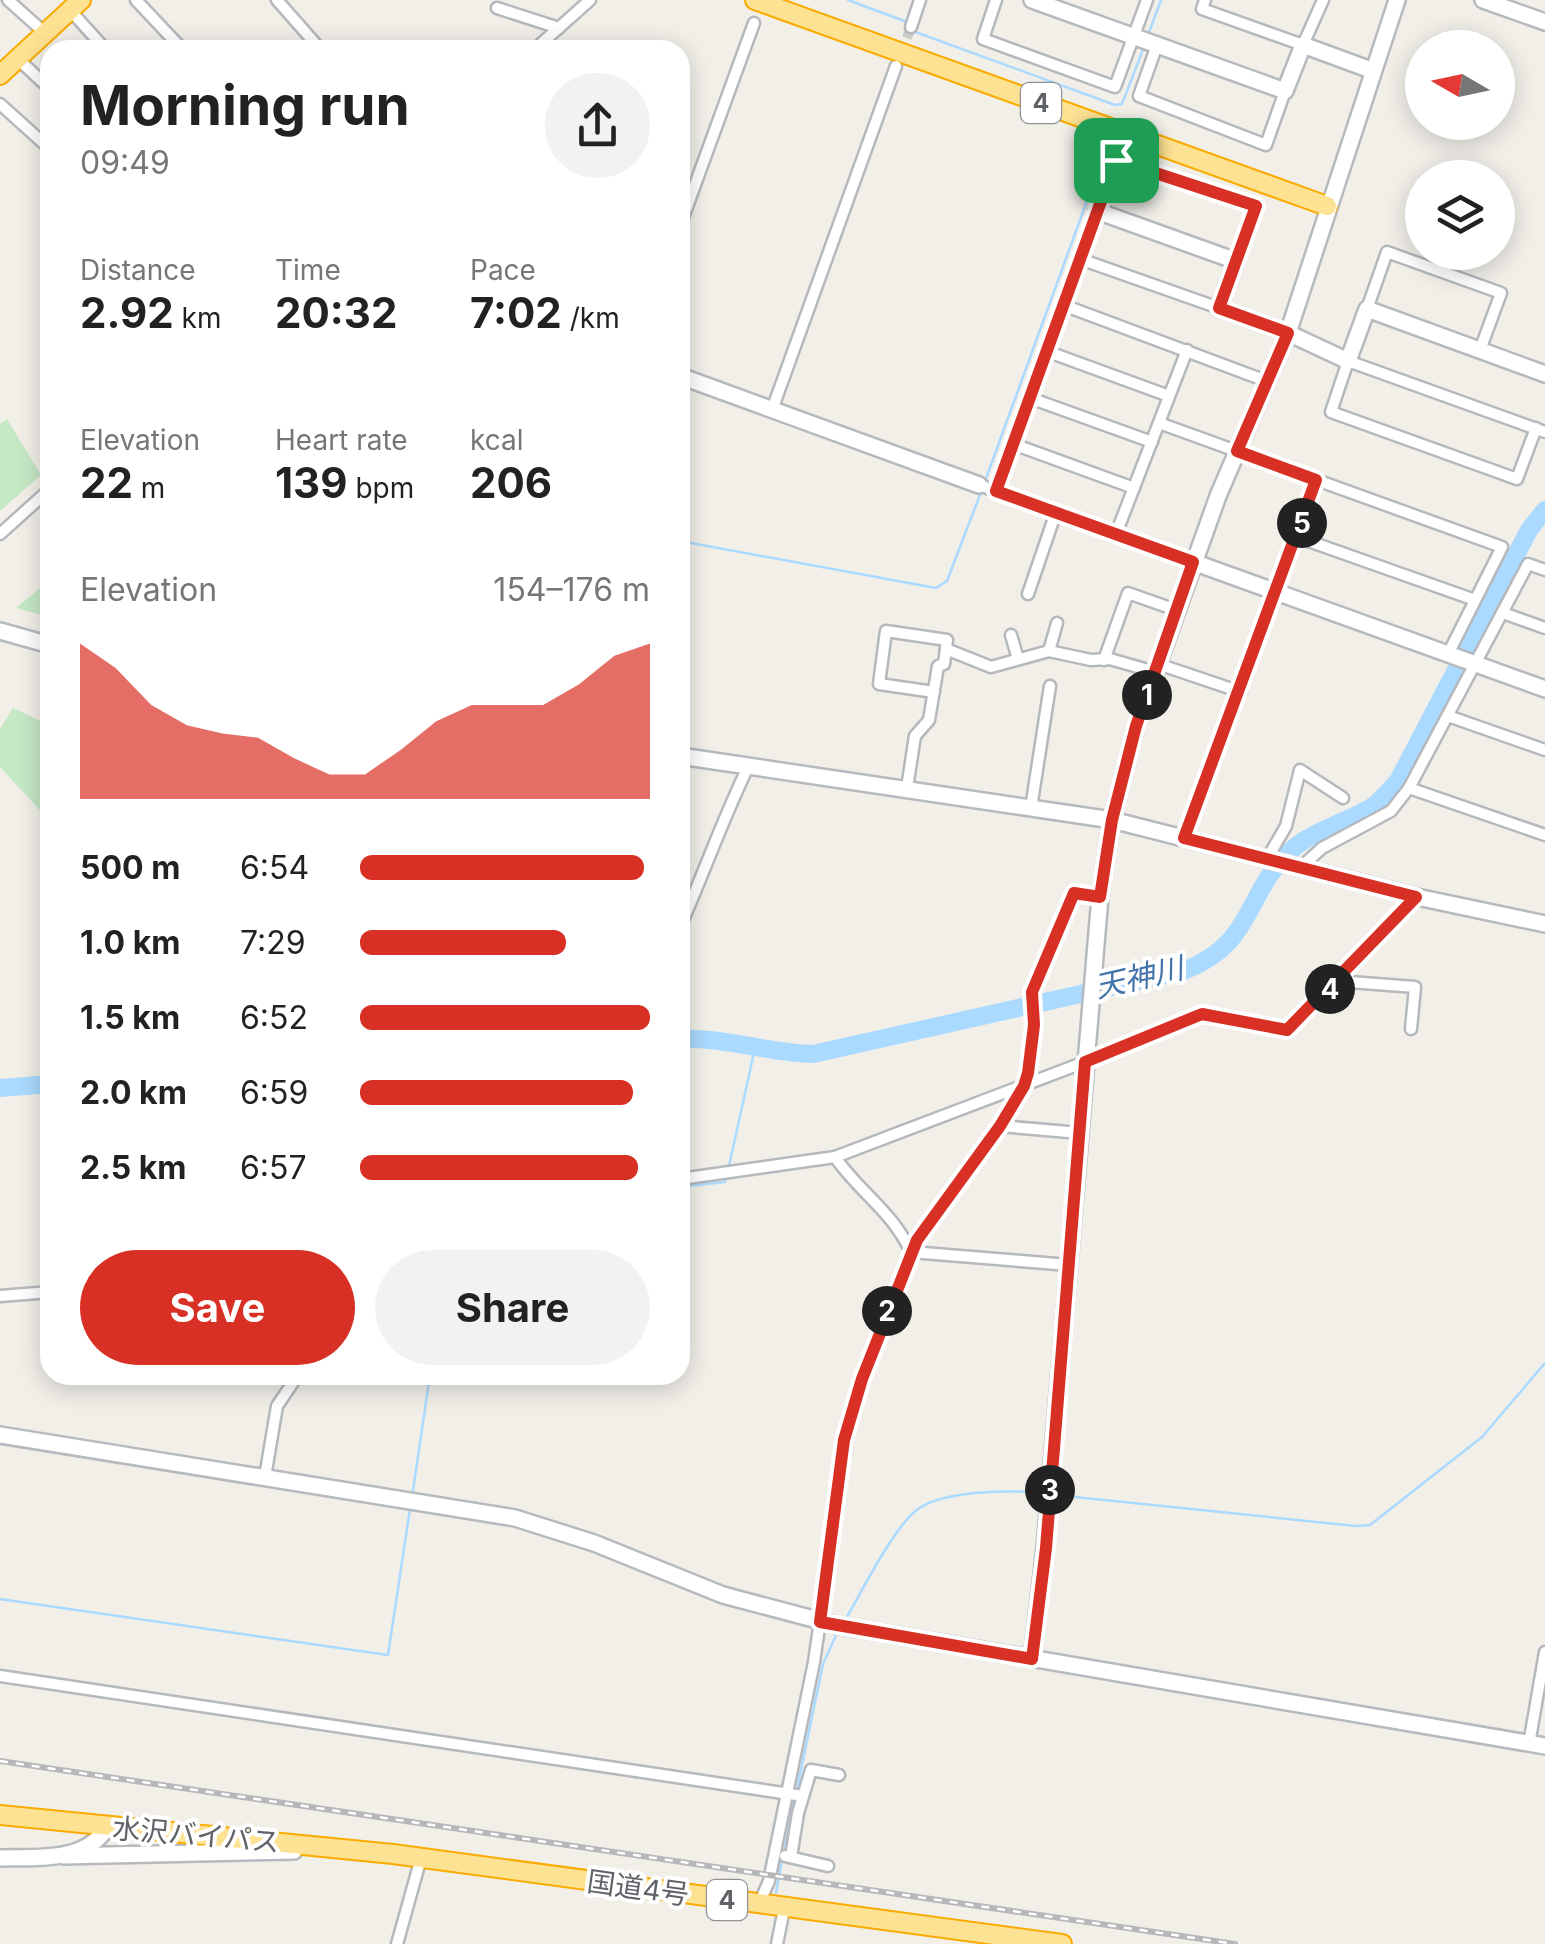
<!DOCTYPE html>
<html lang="en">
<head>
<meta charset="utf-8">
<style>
  body { margin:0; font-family:Inter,"Noto Sans JP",sans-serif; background:#f2f2f2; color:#222; height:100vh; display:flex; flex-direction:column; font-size:38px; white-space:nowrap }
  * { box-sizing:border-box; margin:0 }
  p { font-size:32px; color:#767676 }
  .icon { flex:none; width:55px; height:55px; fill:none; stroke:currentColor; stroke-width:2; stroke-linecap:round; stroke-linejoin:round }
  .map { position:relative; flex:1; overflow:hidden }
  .drawer { position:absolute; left:40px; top:40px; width:650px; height:1345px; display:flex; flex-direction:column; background:#fff; border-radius:30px; box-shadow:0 5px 25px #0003 }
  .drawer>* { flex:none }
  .needle { width:65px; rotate:279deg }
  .fabs { position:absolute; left:1405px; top:30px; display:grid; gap:20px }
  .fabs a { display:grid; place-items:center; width:110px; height:110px; border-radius:50%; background:#fff; box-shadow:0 5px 25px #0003; font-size:50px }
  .pin { position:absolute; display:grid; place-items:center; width:85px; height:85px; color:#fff; margin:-42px; border-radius:20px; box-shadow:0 5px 15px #0006 }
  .km { position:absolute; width:50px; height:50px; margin:-25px; border-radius:50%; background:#222; color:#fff; font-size:28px; line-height:50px; text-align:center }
  .round { display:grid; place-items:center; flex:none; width:105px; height:105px; border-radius:52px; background:#f2f2f2 }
  .overview { display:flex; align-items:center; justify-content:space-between; height:170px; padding:0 40px }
  h1 { font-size:55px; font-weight:700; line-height:75px }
  .figures { display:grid; grid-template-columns:repeat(3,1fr); gap:15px; height:170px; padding:10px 40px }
  .figures div { display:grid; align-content:center }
  .figures b { font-size:42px; font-weight:700 }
  .figures small { font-size:28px; font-weight:400 }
  .figures p { font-size:28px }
  .chart { height:280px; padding:20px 40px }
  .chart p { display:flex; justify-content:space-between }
  .chart svg { width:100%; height:180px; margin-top:10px; fill:#d93025; opacity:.7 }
  .action { display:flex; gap:20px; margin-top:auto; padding:20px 40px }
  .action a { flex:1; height:115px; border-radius:60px; background:#d93025; color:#fff; font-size:40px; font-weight:700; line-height:115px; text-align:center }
  .action a+a { background:#f2f2f2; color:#222 }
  ul { padding:0 40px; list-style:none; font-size:32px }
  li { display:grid; grid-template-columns:160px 120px 1fr; align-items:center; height:75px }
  li i { height:25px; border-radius:12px; background:#d93025 }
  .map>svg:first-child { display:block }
  .green { fill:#c5e8c5 }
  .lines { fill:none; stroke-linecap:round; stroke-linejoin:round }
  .stream { stroke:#aadaff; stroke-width:2.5 }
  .river { stroke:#aadaff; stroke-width:18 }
  .street-tunnel { stroke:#ccccc8; stroke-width:10; stroke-dasharray:10 5; stroke-linecap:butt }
  .street-casing { stroke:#b5b8bc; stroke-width:15 }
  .secondary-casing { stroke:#b6babf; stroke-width:20 }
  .highway-casing { stroke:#f9ab00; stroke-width:22 }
  .street { stroke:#fff; stroke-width:10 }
  .secondary { stroke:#fff; stroke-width:15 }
  .highway { stroke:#fde293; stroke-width:18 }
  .rail-casing { stroke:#b6b7b8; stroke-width:6 }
  .rail { stroke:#fff; stroke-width:2.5; stroke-dasharray:8; stroke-linecap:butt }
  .route-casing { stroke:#fff; stroke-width:20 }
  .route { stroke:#d93025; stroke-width:12 }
  .labels { text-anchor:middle; stroke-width:8; stroke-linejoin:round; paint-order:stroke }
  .shield { fill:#fff; stroke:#8f9295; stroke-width:2.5 }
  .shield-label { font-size:25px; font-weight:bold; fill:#5f6368 }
  .street-label { font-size:28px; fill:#5f6368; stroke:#fff }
  .water-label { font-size:30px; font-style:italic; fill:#4174aa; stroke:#fff }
</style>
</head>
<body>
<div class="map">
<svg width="1545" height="1944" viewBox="0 0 1545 1944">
  <rect width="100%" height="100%" fill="#f1efe8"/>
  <!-- green -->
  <g class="green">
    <polygon points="7,419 41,475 0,511 0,424"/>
    <polygon points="50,580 50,617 16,608"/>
    <polygon points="13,708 47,724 50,722 50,821 0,767 0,729"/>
  </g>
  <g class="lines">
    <!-- stream -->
    <g class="stream">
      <polyline points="848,0 907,22"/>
      <polyline points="910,30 1115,105 1122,104 1144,47"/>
      <polyline points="1148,35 1161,0"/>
      <polyline points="984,484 1108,143"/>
      <polyline points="680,541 936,588 947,581 981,492"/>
      <polyline points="729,1166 755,1048"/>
      <polyline points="680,1187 725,1182 726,1179"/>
      <polyline points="1055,1495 1356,1526 1370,1525 1482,1437 1545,1363"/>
      <polyline points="412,1497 430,1375"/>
      <polyline points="0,1599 388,1655 410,1509"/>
      <path d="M 844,1622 C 860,1595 894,1526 918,1509 C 945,1490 1010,1490 1042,1493"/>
      <polyline points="797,1789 823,1664 837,1633"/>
      <polyline points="784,1853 795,1797"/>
      <polyline points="776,1893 782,1860"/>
    </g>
    <!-- river -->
    <g class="river">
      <path d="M 680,1039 C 725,1037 768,1053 813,1054 L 1183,971 C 1257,943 1244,890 1294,848 C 1315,830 1346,822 1370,808 C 1381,801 1389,790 1398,781 L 1529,530 L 1545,510"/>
      <polyline points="0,1088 50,1084"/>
    </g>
    <!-- street-tunnel -->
    <polyline class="street-tunnel" points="896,66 911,27"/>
    <defs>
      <g id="street">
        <polyline points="8,0 46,34"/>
        <polyline points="136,0 183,50"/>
        <polyline points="277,0 321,50"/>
        <polyline points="996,0 983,39 1115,87 1147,0"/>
        <polyline points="1205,0 1202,9 1303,45 1323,0"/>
        <polyline points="497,8 559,28"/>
        <polyline points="70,10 106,50"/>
        <polyline points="911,27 920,0"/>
        <polyline points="1157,45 1139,96 1266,145 1285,91"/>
        <polyline points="534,50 590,0"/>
        <polyline points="18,59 50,89"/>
        <polyline points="0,104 50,149"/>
        <polyline points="680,226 754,23"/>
        <polyline points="1080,259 1219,308"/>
        <polyline points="1063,305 1269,382"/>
        <polyline points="1367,309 1387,252 1501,293 1480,350"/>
        <polyline points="1046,351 1169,396"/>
        <polyline points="1030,398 1152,442"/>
        <polyline points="772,410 896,66"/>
        <polyline points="1159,423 1502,547 1448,654"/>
        <path d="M 1536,428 L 1517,479 L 1331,412 L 1348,361 C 1413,384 1479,408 1545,432"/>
        <polyline points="1013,444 1134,488"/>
        <polyline points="979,485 1193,562"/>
        <polyline points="996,491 1116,160 1256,206 1236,261"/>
        <polyline points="0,534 50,489"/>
        <polyline points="1116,534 1187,350"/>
        <polyline points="1297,537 1475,600"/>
        <polyline points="1028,594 1056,512"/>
        <polyline points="1503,613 1545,628"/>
        <polyline points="1011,635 1018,659"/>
        <polyline points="946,649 991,667 1049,651 1091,660 1110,659 1155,672"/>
        <polyline points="1049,651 1057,623"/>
        <polyline points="1104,660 1128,593 1176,610"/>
        <polyline points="1158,664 1241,692"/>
        <polyline points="1448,716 1545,750"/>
        <polyline points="907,788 915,736 929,720 938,666 944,664 947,640 886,631 879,684 934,692"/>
        <polyline points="1409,788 1545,835"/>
        <polyline points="1031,808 1050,686"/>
        <polyline points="1184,838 1316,480"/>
        <polyline points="1267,859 1286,826 1300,770 1343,798"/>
        <polyline points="1300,868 1322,848 1391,811 1409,788 1528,564 1545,570"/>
        <path d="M 680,927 C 704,873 723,818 749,765"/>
        <polyline points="1337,981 1415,987 1411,1029"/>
        <polyline points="1000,1126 1080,1133"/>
        <polyline points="680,1150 681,1178"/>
        <path d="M 835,1157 C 859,1192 892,1211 911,1252"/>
        <polyline points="680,1179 835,1157 1085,1062 1202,1014 1287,1031 1417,897"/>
        <polyline points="911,1252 1069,1265"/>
        <polyline points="0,1296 50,1292"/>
        <polyline points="265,1477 277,1406 298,1375"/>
        <polyline points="0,1676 803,1796"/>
        <polyline points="1529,1744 1545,1652"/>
        <polyline points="785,1856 828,1866"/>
        <polyline points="791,1857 798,1813 811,1770 839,1775"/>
        <polyline points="759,1904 769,1881 814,1662 850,1416 917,1240 1009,1113 1023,1086 1028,1073 1033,1025 1032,992 1074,893 1100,897"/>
        <polyline points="397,1944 421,1858"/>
        <polyline points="777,1944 784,1909"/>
      </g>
      <g id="secondary">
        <polyline points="1032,0 1285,91 1303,45 1371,70"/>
        <polyline points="1483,0 1545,22"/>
        <polyline points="1097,211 1236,261 1219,308 1288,333 1348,361 1367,309 1545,374"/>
        <polyline points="680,376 979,485"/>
        <polyline points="1193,562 1545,689"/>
        <polyline points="0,631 50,645"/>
        <polyline points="680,756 1112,820 1417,897 1545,924"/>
        <polyline points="0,1435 515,1518 594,1543 723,1595 836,1625 1545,1746"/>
        <polyline points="1032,1659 1045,1548 1100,897 1112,820 1136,726 1218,496 1288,333 1397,0"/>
        <polyline points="63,1856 294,1851"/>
        <path d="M 0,1858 C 37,1857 86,1863 108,1826"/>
      </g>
      <g id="highway">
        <polyline points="755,0 1327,206"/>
        <polyline points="0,75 81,0"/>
        <polyline points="0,1815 393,1854 1062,1944"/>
      </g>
    </defs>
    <!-- street casing -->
    <use href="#street" class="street-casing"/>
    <!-- secondary casing -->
    <use href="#secondary" class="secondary-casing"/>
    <!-- highway casing -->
    <use href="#highway" class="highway-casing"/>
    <!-- street -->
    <use href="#street" class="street"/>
    <!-- secondary -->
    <use href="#secondary" class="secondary"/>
    <!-- highway -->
    <use href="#highway" class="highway"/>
    <defs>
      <polyline id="rail" points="0,1761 1235,1944"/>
    </defs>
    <!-- rail casing -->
    <use href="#rail" class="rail-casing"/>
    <!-- rail -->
    <use href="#rail" class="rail"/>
  </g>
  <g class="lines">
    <defs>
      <polygon id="route" points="1116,160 1256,206 1219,308 1288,333 1237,451 1316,480 1184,838 1416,897 1287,1030 1202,1014 1085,1062 1046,1548 1032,1659 820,1622 844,1440 862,1379 917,1240 1000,1126 1024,1086 1028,1073 1034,1025 1032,992 1074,893 1100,897 1112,820 1136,726 1193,562 996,491"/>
    </defs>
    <!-- route casing -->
    <use href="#route" class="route-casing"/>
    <!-- route -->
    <use href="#route" class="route"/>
  </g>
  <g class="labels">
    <!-- shield labels -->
    <g class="shield">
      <rect x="1021" y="83" width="40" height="40" rx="8"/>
      <rect x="707" y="1880" width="40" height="40" rx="8"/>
    </g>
    <g class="shield-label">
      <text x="1041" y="112">4</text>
      <text x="727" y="1909">4</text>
    </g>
    <!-- street labels -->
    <g class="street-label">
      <text transform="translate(196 1835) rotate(5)" y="10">水沢バイパス</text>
      <text transform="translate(638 1888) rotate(8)" y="10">国道4号</text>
    </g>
    <!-- water labels -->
    <g class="water-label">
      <text transform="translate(1139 978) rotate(-13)" y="10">天神川</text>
    </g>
  </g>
</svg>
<div class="fabs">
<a><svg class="needle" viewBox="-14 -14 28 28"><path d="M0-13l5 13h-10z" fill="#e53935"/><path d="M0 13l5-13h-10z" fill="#767676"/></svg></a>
<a><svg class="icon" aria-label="layers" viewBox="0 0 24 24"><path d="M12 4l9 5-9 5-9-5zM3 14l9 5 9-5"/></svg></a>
</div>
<div class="pin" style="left:1116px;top:160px;background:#1e9e55"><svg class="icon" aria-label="arrive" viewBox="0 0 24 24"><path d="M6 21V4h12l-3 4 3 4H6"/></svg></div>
<b class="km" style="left:1147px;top:695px">1</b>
<b class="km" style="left:887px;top:1311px">2</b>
<b class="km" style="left:1050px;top:1490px">3</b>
<b class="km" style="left:1330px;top:989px">4</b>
<b class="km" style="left:1302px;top:523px">5</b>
<section class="drawer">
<div class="overview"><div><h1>Morning run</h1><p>09:49</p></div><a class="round"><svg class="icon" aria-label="share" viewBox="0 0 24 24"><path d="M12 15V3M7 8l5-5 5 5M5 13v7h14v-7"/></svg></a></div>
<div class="figures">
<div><p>Distance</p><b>2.92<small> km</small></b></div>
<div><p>Time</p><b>20:32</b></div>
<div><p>Pace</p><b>7:02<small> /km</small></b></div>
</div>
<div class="figures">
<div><p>Elevation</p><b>22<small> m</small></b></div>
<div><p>Heart rate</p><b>139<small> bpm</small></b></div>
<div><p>kcal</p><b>206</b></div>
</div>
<div class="chart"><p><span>Elevation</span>154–176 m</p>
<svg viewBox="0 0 160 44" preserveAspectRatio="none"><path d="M0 44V6L10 12L20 21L30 26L40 28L50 29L60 34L70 38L80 38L90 32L100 25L110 21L120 21L130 21L140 16L150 9L160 6V44z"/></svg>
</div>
<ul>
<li><b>500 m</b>6:54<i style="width:98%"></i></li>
<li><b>1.0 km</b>7:29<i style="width:71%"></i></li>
<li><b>1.5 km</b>6:52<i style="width:100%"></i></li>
<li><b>2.0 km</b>6:59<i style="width:94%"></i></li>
<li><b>2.5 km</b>6:57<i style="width:96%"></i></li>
</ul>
<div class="action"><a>Save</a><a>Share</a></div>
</section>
</div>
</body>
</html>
